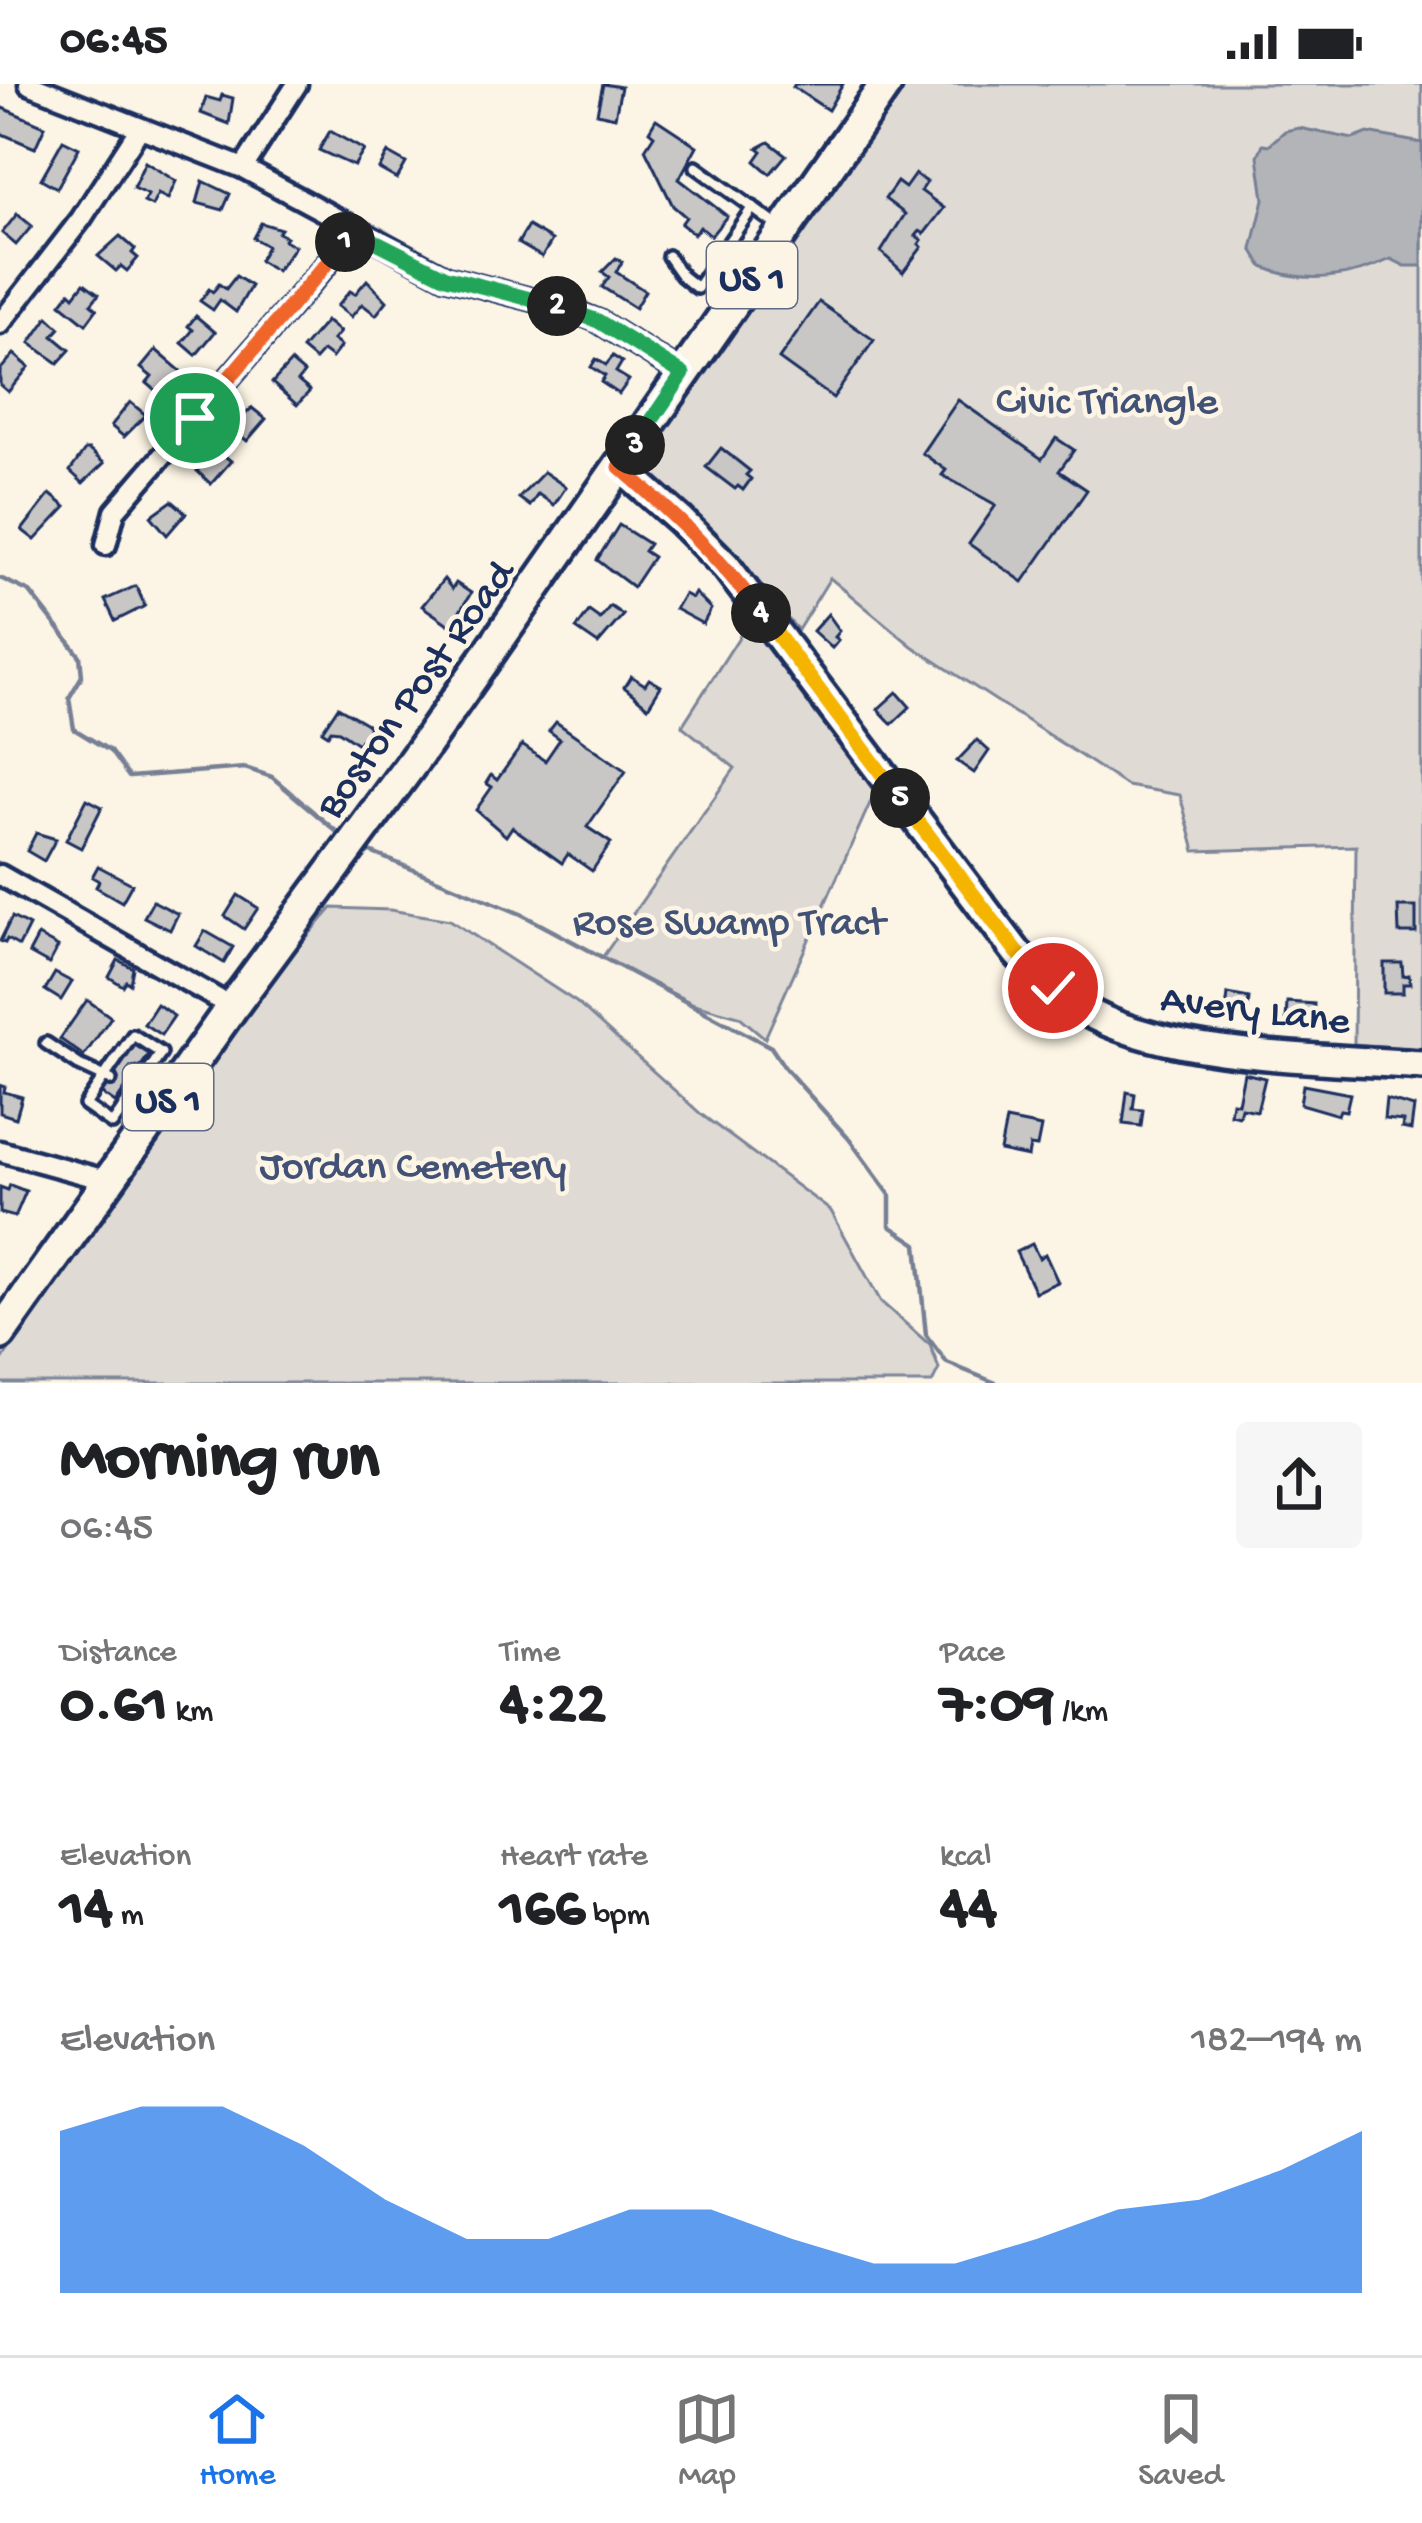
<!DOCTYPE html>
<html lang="en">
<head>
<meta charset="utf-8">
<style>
  body { margin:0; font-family:"Gochi Hand",sans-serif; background:#f6f6f6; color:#202124; height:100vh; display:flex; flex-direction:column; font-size:45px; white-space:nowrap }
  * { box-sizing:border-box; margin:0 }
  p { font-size:39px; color:#757577 }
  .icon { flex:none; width:66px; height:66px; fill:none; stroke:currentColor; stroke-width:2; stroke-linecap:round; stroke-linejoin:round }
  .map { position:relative; height:1299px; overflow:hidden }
  .sheet { display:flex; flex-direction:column; background:#fff; flex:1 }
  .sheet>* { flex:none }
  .pin { position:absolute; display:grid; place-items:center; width:102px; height:102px; color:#fff; margin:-51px; border:6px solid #fff; border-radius:50%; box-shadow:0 3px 12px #0007 }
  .km { position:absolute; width:60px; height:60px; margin:-30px; border-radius:50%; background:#222; color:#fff; font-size:33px; line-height:60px; text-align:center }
  .round { display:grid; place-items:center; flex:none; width:126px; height:126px; border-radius:12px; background:#f6f6f6 }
  .overview { display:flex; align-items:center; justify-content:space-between; height:204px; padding:0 60px }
  h1 { font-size:66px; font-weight:700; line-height:90px }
  .stats { display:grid; grid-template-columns:repeat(3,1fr); gap:18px; height:204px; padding:12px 60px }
  .stats div { display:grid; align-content:center }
  .stats b { font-size:60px; font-weight:700 }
  .stats small { font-size:33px; font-weight:400 }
  .stats p { font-size:33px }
  .chart { height:336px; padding:24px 60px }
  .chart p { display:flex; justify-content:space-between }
  .chart svg { width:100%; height:216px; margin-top:12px; fill:#1a73e8; opacity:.7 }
  .status { display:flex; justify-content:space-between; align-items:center; height:84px; padding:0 60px; background:#fff; direction:ltr }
  .status svg { height:33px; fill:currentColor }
  .tab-bar { display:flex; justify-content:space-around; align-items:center; height:168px; border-top:3px solid #e0e0e0; background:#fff; font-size:33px; color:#757577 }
  .tab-bar a { display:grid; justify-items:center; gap:6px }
  .tab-bar .active { color:#1a73e8 }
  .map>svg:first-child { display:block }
  .green { fill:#dfdbd4; stroke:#7d8599; stroke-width:3 }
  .water { fill:#b2b4b8; stroke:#767f94; stroke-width:3 }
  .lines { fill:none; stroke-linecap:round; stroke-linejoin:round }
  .stream { stroke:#767f94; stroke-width:4.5 }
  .building { fill:#c8c7c6; stroke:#1b2f5e; stroke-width:3 }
  .lane-casing { stroke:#1b2f5e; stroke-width:18 }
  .street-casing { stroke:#1b2f5e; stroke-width:27 }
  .secondary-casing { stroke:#1b2f5e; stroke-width:36 }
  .primary-casing { stroke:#1b2f5e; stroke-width:39 }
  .lane { stroke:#fcf5e5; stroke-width:9 }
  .street { stroke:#fcf5e5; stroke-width:18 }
  .secondary { stroke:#fcf5e5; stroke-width:27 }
  .primary { stroke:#fcf5e5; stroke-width:30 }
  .split-1-casing { stroke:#fff; stroke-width:24 }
  .split-2-casing { stroke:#fff; stroke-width:24 }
  .split-3-casing { stroke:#fff; stroke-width:24 }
  .split-4-casing { stroke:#fff; stroke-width:24 }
  .split-5-casing { stroke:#fff; stroke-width:24 }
  .split-6-casing { stroke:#fff; stroke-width:24 }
  .split-1 { stroke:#f0652b; stroke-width:15 }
  .split-2 { stroke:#22a559; stroke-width:15 }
  .split-3 { stroke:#22a559; stroke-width:15 }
  .split-4 { stroke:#f0652b; stroke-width:15 }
  .split-5 { stroke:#f5b400; stroke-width:15 }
  .split-6 { stroke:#f5b400; stroke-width:15 }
  .labels { text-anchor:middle; stroke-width:9; stroke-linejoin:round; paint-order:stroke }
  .shield { fill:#fcf5e5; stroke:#5e6a86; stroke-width:3 }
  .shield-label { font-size:39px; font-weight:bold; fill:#1b2f5e }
  .park-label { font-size:42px; fill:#425176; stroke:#fcf5e5 }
  .street-label { font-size:42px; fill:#1b2f5e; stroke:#fcf5e5 }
</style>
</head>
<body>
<div class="status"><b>06:45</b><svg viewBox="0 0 49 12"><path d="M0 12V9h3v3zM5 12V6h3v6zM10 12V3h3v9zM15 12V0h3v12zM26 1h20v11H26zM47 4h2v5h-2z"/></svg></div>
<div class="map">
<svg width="1422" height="1299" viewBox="0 0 1422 1299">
  <rect width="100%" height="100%" fill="#fcf5e5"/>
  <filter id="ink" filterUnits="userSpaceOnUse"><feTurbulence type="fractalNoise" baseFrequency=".00833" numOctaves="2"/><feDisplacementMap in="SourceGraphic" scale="24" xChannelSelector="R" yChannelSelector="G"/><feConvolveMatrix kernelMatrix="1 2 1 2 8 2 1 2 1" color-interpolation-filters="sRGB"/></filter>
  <g filter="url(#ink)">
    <!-- green -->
    <g class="green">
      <polygon points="895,0 1422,0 1422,965 1354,960 1356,762 1195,767 1180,711 1127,702 912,562 830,494 798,546 722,461 620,383"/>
      <polygon points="748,539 875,708 765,954 739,932 694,920 602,874 735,684 682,642"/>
      <polygon points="332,824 390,826 450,836 576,918 702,1031 831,1127 881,1218 930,1261 939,1285 932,1299 0,1299 0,1279 275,890"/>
    </g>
    <!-- water -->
    <path class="water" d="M 1299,44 L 1353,55 L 1368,49 L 1422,59 L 1422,182 L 1405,182 L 1391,175 C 1352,194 1305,201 1263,183 L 1252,165 L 1264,115 L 1258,72 L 1263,60 L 1269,61 L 1285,47 Z"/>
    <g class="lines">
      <!-- stream -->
      <g class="stream">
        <polyline points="0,494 30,508 80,572 82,592 69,614 74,645 110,667 129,693 245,684 272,693 343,753"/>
        <polyline points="363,765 521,830 771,963 785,984 849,1055 890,1111 890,1142 917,1160 926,1251 947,1279 996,1299"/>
      </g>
    </g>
    <!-- building -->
    <g class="building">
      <polygon points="603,0 621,3 615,33 597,29"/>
      <polygon points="795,0 843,0 828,26 793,3"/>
      <polygon points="222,11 233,14 229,40 201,29 206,13 220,17"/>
      <polygon points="0,23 45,42 35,64 0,49"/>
      <polygon points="656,35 697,62 679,95 727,132 711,152 700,143 694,150 681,140 686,133 673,122 645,65 654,51 649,47"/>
      <polygon points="330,47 364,66 354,82 319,66"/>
      <polygon points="63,56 79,64 57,104 41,95"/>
      <polygon points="769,58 786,71 770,90 755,77 762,67 758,64"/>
      <polygon points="388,69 406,79 397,95 379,85"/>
      <polygon points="145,78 176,97 168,115 158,110 152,122 144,118 148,111 133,104"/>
      <polygon points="915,90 927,98 921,107 944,124 924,150 920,147 916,152 922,156 919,160 922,163 903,188 881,168 905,130 885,115 897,98 905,104"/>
      <polygon points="203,97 230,110 223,126 197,119"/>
      <polygon points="17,130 32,142 16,161 2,149"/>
      <polygon points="261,139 281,145 278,149 286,153 284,156 295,162 277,187 259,177 267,162 253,154"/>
      <polygon points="528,142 552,156 542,173 518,159"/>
      <polygon points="120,152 135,165 132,169 138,174 127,187 121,182 116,187 98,172"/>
      <polygon points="616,174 622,178 616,188 645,207 635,224 602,203 609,193 602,188"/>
      <polygon points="236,192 251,202 236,228 220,216 213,226 200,217 209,205 213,208 219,200 226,205"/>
      <polygon points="367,196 387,217 376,231 362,220 351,233 337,222 350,207 355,210"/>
      <polygon points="84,199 99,210 91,220 97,225 86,240 61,220 70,208 74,212"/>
      <polygon points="819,218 874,256 833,314 779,275"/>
      <polygon points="196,232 215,248 196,271 182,259 193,246 188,242"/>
      <polygon points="48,233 60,244 53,252 70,266 58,279 30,259"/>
      <polygon points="326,237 340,248 333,256 341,262 332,274 323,267 315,276 302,265"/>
      <polygon points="156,266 183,289 161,311 147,299 152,293 141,284"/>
      <polygon points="14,270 29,283 8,308 0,301 0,286"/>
      <polygon points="613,272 622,278 616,288 629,296 619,310 601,298 605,292 591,283 596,275 606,281"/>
      <polygon points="291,278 304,289 298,297 310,307 297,321 272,299"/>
      <polygon points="958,316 1042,375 1056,354 1074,366 1059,387 1087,406 1023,498 969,460 996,421 942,391 946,386 922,369"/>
      <polygon points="130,318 146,331 124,353 111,342"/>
      <polygon points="252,324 266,335 247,357 231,344"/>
      <polygon points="721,364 750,387 746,391 751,395 743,406 738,402 735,405 706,383"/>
      <polygon points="216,365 231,377 211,400 197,387"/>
      <polygon points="85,366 89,366 104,379 83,399 70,387"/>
      <polygon points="544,388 566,403 554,421 538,410 530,422 519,414"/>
      <polygon points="50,410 66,423 35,456 22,446"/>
      <polygon points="172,417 186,429 167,451 151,432"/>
      <polygon points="619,441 649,460 644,467 653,473 633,503 597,476"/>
      <polygon points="444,495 452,505 456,499 471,509 451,542 422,522"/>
      <polygon points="136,502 145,522 115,537 105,516"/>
      <polygon points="695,509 711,525 703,540 675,525 684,510 692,514"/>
      <polygon points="610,522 623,531 598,560 576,545 589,527 600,535"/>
      <polygon points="828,530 840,547 835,553 839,556 832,564 813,547"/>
      <polygon points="631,592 645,601 649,595 661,602 648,623 624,603"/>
      <polygon points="897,608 910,623 892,640 878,625"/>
      <polygon points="338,623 367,640 369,645 358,660 339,647 331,646 328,651 322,647"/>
      <polygon points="556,638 626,687 587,743 611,759 592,787 568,770 562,779 512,743 506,752 476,726 492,703 486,699 491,691 497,696 522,661 545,677 560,655 549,647"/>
      <polygon points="977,656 989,667 974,689 957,677"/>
      <polygon points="87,715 102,723 81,764 66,756"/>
      <polygon points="36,749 56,755 44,777 27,767"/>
      <polygon points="98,782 132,800 122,818 96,803 99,797 92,793"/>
      <polygon points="238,811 258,824 244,845 225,832"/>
      <polygon points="153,817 178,830 170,846 144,833"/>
      <polygon points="1398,823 1416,823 1416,849 1399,849"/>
      <polygon points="12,833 29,842 19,862 7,855 5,859 0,857"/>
      <polygon points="205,847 233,863 224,879 196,862"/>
      <polygon points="38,852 58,863 49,880 29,869"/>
      <polygon points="118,876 133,884 130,900 126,897 123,902 109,893"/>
      <polygon points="1384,879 1402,879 1403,892 1409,891 1410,900 1403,900 1403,909 1384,909"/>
      <polygon points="55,889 72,898 61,916 45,906"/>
      <polygon points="1228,910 1249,914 1248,926 1237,927 1236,936 1225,935"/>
      <polygon points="87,916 111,933 84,972 60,955"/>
      <polygon points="1287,918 1314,920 1313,938 1286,938"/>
      <polygon points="157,920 174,932 161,951 144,940"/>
      <polygon points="136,959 150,969 115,1019 101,1009"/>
      <polygon points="1244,989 1265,994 1257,1027 1241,1024 1239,1032 1230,1030 1232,1018 1238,1019"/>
      <polygon points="0,1001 5,1003 4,1008 22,1013 16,1034 0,1029"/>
      <polygon points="1303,1001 1350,1010 1346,1027 1340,1026 1338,1031 1300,1020"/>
      <polygon points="1127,1008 1135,1010 1133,1025 1143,1026 1141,1042 1123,1040"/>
      <polygon points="1386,1015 1414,1023 1411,1046 1402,1044 1403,1037 1384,1035"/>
      <polygon points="1006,1036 1041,1043 1037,1063 1030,1062 1028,1073 1000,1067"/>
      <polygon points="10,1101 26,1107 15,1133 0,1129 0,1103 8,1106"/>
      <polygon points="1032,1160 1039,1174 1045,1170 1058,1198 1035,1208 1016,1168"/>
    </g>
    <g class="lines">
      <defs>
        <g id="lane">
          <polyline points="696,83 779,143"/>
          <polyline points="668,172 682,192 697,204 753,123"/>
          <polyline points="46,959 79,981 111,996"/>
          <polyline points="135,990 144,995 161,969 133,951 85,1021 112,1040 144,995 164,1010"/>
        </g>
        <g id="street">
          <polyline points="29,0 243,84 446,193 568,225 598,237 683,290"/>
          <polyline points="243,84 297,0"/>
          <polyline points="0,240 81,135 140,44"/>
          <polyline points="106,461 115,427 355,147"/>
          <polyline points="0,791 232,923"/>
          <polyline points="0,1067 109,1097"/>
        </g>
        <path id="secondary" d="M 620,383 L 680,436 L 726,482 L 1017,869 C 1041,892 1065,917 1095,932 C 1180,975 1326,974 1422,981"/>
        <polyline id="primary" points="0,1250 232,923 420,668 886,0"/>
      </defs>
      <!-- lane casing -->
      <use href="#lane" class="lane-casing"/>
      <!-- street casing -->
      <use href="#street" class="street-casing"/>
      <!-- secondary casing -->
      <use href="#secondary" class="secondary-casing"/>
      <!-- primary casing -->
      <use href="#primary" class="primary-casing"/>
      <!-- lane -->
      <use href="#lane" class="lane"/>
      <!-- street -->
      <use href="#street" class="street"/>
      <!-- secondary -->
      <use href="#secondary" class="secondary"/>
      <!-- primary -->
      <use href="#primary" class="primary"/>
    </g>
  </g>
  <g class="lines" filter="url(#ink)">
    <defs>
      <polyline id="split-1" points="195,334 345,158"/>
      <polyline id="split-2" points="345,158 355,147 446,193 557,222"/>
      <polyline id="split-3" points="557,222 598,237 683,290 635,361"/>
      <path id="split-4" d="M 635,361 L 620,383 C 672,429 720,473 761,529"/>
      <polyline id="split-5" points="761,529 900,714"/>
      <polyline id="split-6" points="900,714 1017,868 1053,904"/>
    </defs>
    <!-- split-1 casing -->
    <use href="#split-1" class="split-1-casing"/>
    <!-- split-2 casing -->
    <use href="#split-2" class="split-2-casing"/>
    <!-- split-3 casing -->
    <use href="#split-3" class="split-3-casing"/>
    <!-- split-4 casing -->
    <use href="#split-4" class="split-4-casing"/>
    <!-- split-5 casing -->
    <use href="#split-5" class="split-5-casing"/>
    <!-- split-6 casing -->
    <use href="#split-6" class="split-6-casing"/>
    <!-- split-1 -->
    <use href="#split-1" class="split-1"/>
    <!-- split-2 -->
    <use href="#split-2" class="split-2"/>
    <!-- split-3 -->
    <use href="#split-3" class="split-3"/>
    <!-- split-4 -->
    <use href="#split-4" class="split-4"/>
    <!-- split-5 -->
    <use href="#split-5" class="split-5"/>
    <!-- split-6 -->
    <use href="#split-6" class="split-6"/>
  </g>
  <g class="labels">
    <!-- shield labels -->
    <g class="shield">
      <rect x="707" y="158" width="90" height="66" rx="9"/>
      <rect x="123" y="980" width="90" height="66" rx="9"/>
    </g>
    <g class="shield-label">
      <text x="752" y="205">US 1</text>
      <text x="168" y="1027">US 1</text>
    </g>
    <!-- park labels -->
    <g class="park-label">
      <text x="1107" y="328">Civic Triangle</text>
      <text x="729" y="849">Rose Swamp Tract</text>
      <text x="413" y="1093">Jordan Cemetery</text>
    </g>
    <!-- street labels -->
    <g class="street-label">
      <text transform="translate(412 603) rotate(-54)" y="15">Boston Post Road</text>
      <text transform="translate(1256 922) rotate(7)" y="15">Avery Lane</text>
    </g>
  </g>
</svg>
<div class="pin" style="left:195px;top:334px;background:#1e9e55"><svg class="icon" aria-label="arrive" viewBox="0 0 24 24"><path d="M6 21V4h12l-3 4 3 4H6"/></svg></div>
<div class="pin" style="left:1053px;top:904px;background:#d93025"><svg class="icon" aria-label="check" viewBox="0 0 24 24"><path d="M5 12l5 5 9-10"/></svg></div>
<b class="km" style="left:345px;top:158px">1</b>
<b class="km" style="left:557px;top:222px">2</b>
<b class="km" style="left:635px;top:361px">3</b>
<b class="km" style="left:761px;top:529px">4</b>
<b class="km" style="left:900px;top:714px">5</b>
</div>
<section class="sheet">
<div class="overview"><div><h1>Morning run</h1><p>06:45</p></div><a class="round"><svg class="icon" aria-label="share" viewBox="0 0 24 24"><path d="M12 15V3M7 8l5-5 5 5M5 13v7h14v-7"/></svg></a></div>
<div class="stats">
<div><p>Distance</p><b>0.61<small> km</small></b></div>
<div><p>Time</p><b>4:22</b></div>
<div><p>Pace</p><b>7:09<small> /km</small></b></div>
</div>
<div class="stats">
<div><p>Elevation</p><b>14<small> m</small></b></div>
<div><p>Heart rate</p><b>166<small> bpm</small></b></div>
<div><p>kcal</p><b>44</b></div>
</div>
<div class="chart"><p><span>Elevation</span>182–194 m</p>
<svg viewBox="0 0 160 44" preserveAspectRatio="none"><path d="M0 44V11L10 6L20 6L30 14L40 25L50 33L60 33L70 27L80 27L90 33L100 38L110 38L120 33L130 27L140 25L150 19L160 11V44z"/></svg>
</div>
</section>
<nav class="tab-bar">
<a class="active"><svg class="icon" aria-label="home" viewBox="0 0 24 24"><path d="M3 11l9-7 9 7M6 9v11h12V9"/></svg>Home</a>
<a><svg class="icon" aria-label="map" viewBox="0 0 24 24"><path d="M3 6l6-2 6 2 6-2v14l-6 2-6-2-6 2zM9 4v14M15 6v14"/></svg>Map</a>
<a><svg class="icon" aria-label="saved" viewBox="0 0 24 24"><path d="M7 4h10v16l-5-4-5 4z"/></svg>Saved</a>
</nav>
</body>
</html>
